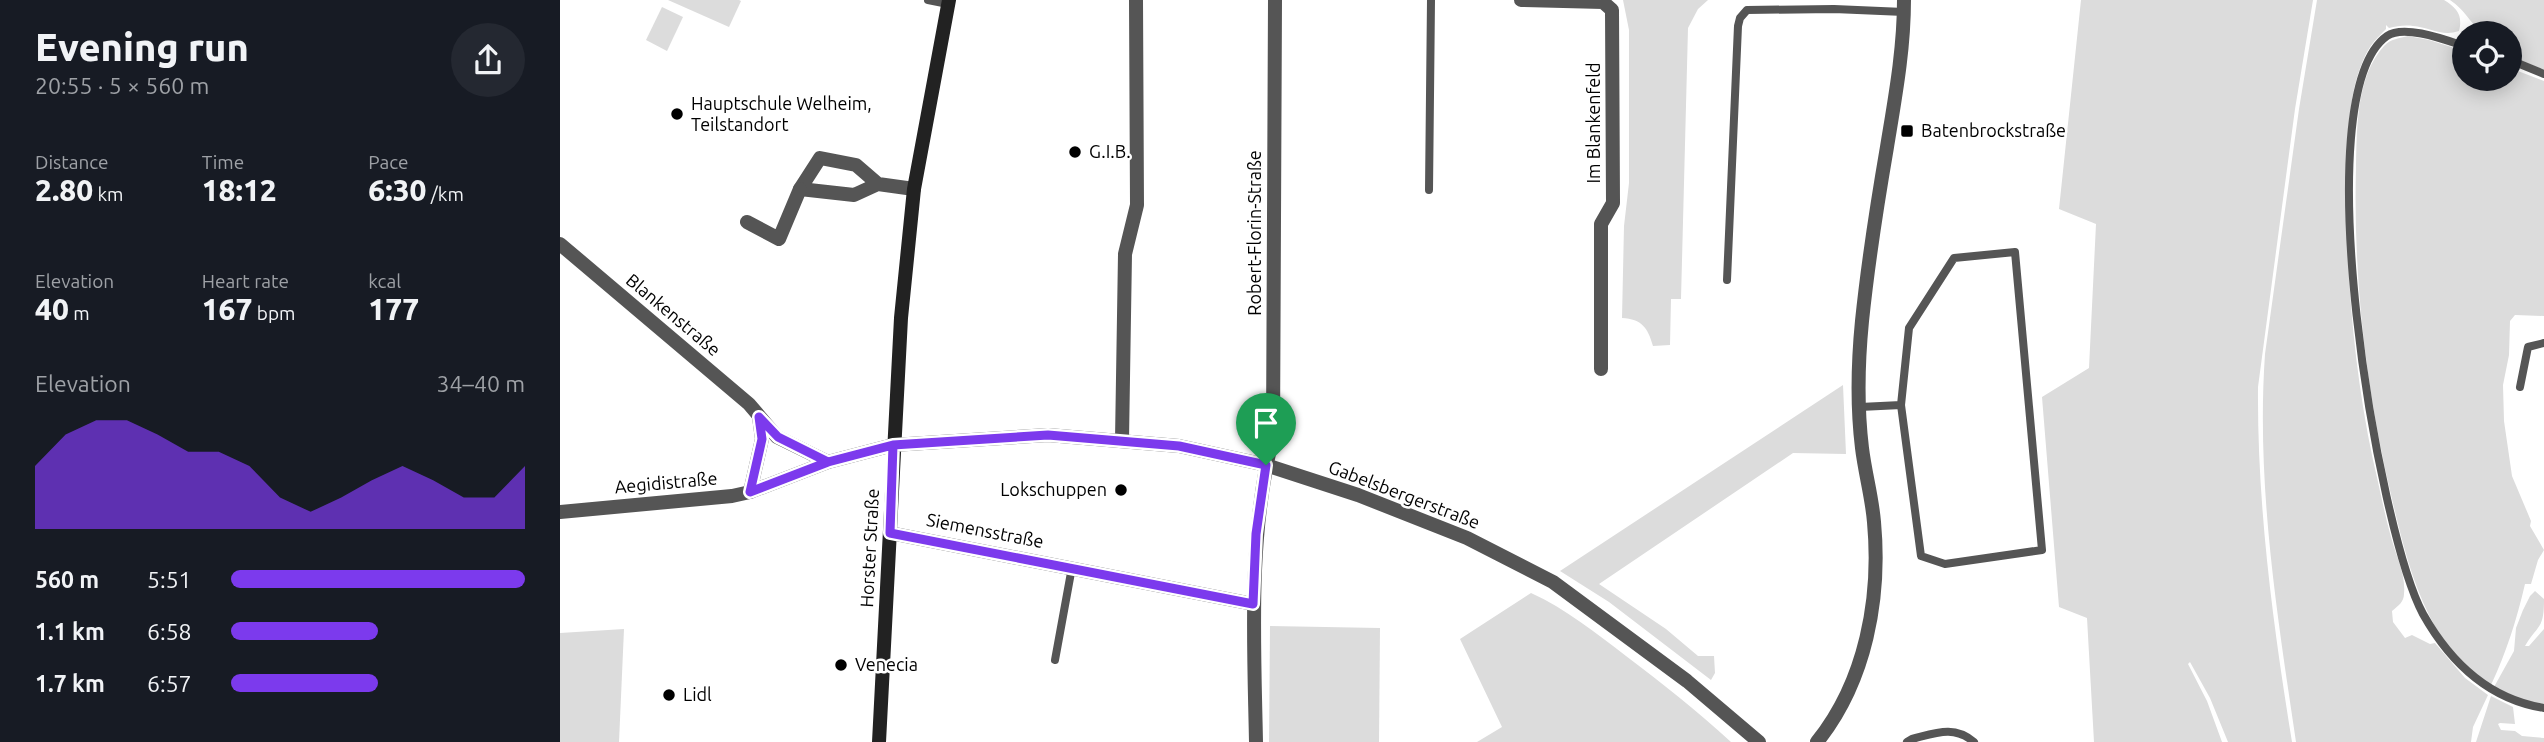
<!DOCTYPE html>
<html lang="en">
<head>
<meta charset="utf-8">
<style>
  body { margin:0; font-family:Ubuntu,sans-serif; background:#242831; color:#f1f3f6; height:100vh; display:flex; flex-direction:column; font-size:26px; white-space:nowrap }
  * { box-sizing:border-box; margin:0 }
  p { font-size:23px; color:#9ea1a6 }
  .icon { flex:none; width:38px; height:38px; fill:none; stroke:currentColor; stroke-width:2; stroke-linecap:round; stroke-linejoin:round }
  .map { position:relative; flex:1; overflow:hidden }
  .details { display:flex; flex-direction:column; background:#171b24; width:560px }
  .details>* { flex:none }
  .tools { position:absolute; left:1892px; top:21px; display:grid; gap:14px }
  .tools a { display:grid; place-items:center; width:70px; height:70px; border-radius:50%; background:#171b24; box-shadow:0 4px 18px #0003; font-size:35px }
  .pin { position:absolute; display:grid; place-items:center; width:60px; height:60px; color:#fff; margin:-72px -30px; border-radius:50% 50% 50% 0; rotate:-45deg; box-shadow:0 0 7px #0007 }
  .pin .icon { rotate:45deg }
  .round { display:grid; place-items:center; flex:none; width:74px; height:74px; border-radius:37px; background:#242831 }
  .overview { display:flex; align-items:center; justify-content:space-between; height:119px; padding:0 35px }
  h1 { font-size:38px; font-weight:800; line-height:52px }
  .metrics { display:grid; grid-template-columns:repeat(3,1fr); gap:10px; height:119px; padding:7px 35px }
  .metrics div { display:grid; align-content:center }
  .metrics b { font-size:30px; font-weight:800 }
  .metrics small { font-size:19px; font-weight:400 }
  .metrics p { font-size:19px }
  .chart { height:196px; padding:14px 35px }
  .chart p { display:flex; justify-content:space-between }
  .chart svg { width:100%; height:126px; margin-top:7px; fill:#7c3aed; opacity:.7 }
  ul { padding:0 35px; list-style:none; font-size:23px }
  li { display:grid; grid-template-columns:112px 84px 1fr; align-items:center; height:52px }
  li i { height:18px; border-radius:9px; background:#7c3aed }
  main { display:flex; flex:1; min-height:0 }
  .map>svg:first-child { display:block }
  .green { fill:#dcdcdc }
  .lines { fill:none; stroke-linecap:round; stroke-linejoin:round }
  .service { stroke:#555; stroke-width:8 }
  .minor { stroke:#555; stroke-width:14 }
  .tertiary { stroke:#555; stroke-width:14 }
  .secondary { stroke:#222; stroke-width:14 }
  .route-casing { stroke:#fff; stroke-width:14 }
  .route { stroke:#7c3aed; stroke-width:9 }
  .poi-dot { fill:#000; stroke:#fff; stroke-width:2.5 }
  .labels { text-anchor:middle; stroke-width:5; stroke-linejoin:round; paint-order:stroke }
  .poi-label { font-size:18px; fill:#000; stroke:#fff; text-anchor:start }
  .street-label { font-size:18px; fill:#000; stroke:#fff }
</style>
</head>
<body>
<main>
<section class="details">
<div class="overview"><div><h1>Evening run</h1><p>20:55 · 5 × 560 m</p></div><a class="round"><svg class="icon" aria-label="share" viewBox="0 0 24 24"><path d="M12 15V3M7 8l5-5 5 5M5 13v7h14v-7"/></svg></a></div>
<div class="metrics">
<div><p>Distance</p><b>2.80<small> km</small></b></div>
<div><p>Time</p><b>18:12</b></div>
<div><p>Pace</p><b>6:30<small> /km</small></b></div>
</div>
<div class="metrics">
<div><p>Elevation</p><b>40<small> m</small></b></div>
<div><p>Heart rate</p><b>167<small> bpm</small></b></div>
<div><p>kcal</p><b>177</b></div>
</div>
<div class="chart"><p><span>Elevation</span>34–40 m</p>
<svg viewBox="0 0 160 44" preserveAspectRatio="none"><path d="M0 44V22L10 11L20 6L30 6L40 11L50 17L60 17L70 22L80 33L90 38L100 33L110 27L120 22L130 27L140 33L150 33L160 22V44z"/></svg>
</div>
<ul>
<li><b>560 m</b>5:51<i style="width:100%"></i></li>
<li><b>1.1 km</b>6:58<i style="width:50%"></i></li>
<li><b>1.7 km</b>6:57<i style="width:50%"></i></li>
</ul>
</section>
<div class="map">
<svg width="1984" height="742" viewBox="0 0 1984 742">
  <rect width="100%" height="100%" fill="#fff"/>
  <!-- green -->
  <g class="green">
    <polygon points="108,0 179,0 181,1 169,27"/>
    <path d="M 1063,0 L 1148,0 L 1138,9 L 1128,28 L 1121,299 L 1111,299 L 1110,345 L 1093,346 C 1088,328 1082,319 1062,318 L 1064,226 L 1069,183 L 1069,30 Z"/>
    <path d="M 1521,0 L 1753,0 L 1735,109 L 1698,387 C 1697,505 1713,625 1732,742 L 1668,742 L 1650,698 L 1630,662 L 1628,664 L 1647,701 L 1662,742 L 1534,742 L 1527,618 L 1499,607 L 1482,397 L 1529,368 L 1536,224 L 1499,209 Z"/>
    <path d="M 1757,0 L 1884,0 C 1897,8 1903,15 1899,31 C 1882,37 1869,27 1853,26 C 1845,25 1837,26 1829,28 L 1826,25 L 1826,29 C 1818,37 1811,44 1806,54 C 1789,88 1788,131 1787,168 C 1785,265 1793,365 1813,460 C 1819,485 1824,512 1831,537 C 1836,556 1846,575 1844,594 C 1844,602 1838,606 1832,611 L 1833,622 L 1845,638 L 1852,635 L 1870,644 L 1875,643 L 1905,678 L 1928,695 L 1913,727 L 1911,742 L 1736,742 C 1717,614 1696,484 1705,354 L 1739,109 Z"/>
    <path d="M 1890,0 L 1984,0 L 1984,70 L 1950,56 L 1950,33 L 1923,33 C 1908,21 1907,12 1890,0 Z"/>
    <polygon points="102,7 123,17 107,51 86,40"/>
    <path d="M 1848,36 L 1869,40 L 1904,51 L 1904,79 L 1950,79 L 1950,68 L 1984,81 L 1984,316 L 1955,315 L 1950,321 L 1949,355 L 1943,385 L 1944,421 L 1952,476 L 1971,521 L 1970,526 L 1984,550 L 1978,560 L 1971,584 L 1965,584 C 1957,619 1946,653 1931,685 C 1904,668 1883,644 1869,615 C 1851,579 1841,537 1832,499 C 1806,390 1793,279 1796,167 C 1797,128 1796,77 1824,46 C 1830,39 1840,38 1848,36 Z"/>
    <polygon points="1283,385 1286,454 1233,453 1039,584 1106,629 1138,656 1154,656 1155,673 1151,680 1049,602 1000,571"/>
    <path d="M 1975,591 L 1984,599 C 1984,630 1978,624 1965,646 L 1969,646 L 1984,629 L 1984,705 L 1953,697 L 1934,687 L 1954,651 L 1956,628 L 1963,610 L 1970,596 Z"/>
    <path d="M 971,593 C 1006,609 1036,633 1066,656 C 1102,683 1137,711 1171,742 L 917,742 L 942,727 L 900,639 Z"/>
    <polygon points="710,626 820,628 819,742 709,742"/>
    <polygon points="64,629 59,742 0,742 0,633"/>
    <polygon points="1931,696 1953,707 1955,724 1940,723 1938,724 1941,730 1955,731 1962,736 1984,738 1984,742 1916,742"/>
  </g>
  <g class="lines">
    <!-- service -->
    <g class="service">
      <polyline points="368,0 388,4"/>
      <path d="M 1904,46 C 1886,40 1844,24 1827,36 C 1743,95 1818,530 1863,614 C 1890,662 1928,699 1984,708"/>
      <polyline points="1950,60 1984,74"/>
      <polyline points="869,190 871,0"/>
      <polyline points="1167,280 1178,26 1180,18 1187,10 1274,9 1344,12"/>
      <polyline points="1960,387 1968,347 1984,343"/>
      <polyline points="1300,407 1341,405 1361,556 1385,564 1482,550 1455,252 1394,258 1349,328 1341,405"/>
      <polyline points="495,660 512,567"/>
      <path d="M 1347,742 L 1352,739 C 1376,733 1394,725 1414,742"/>
    </g>
    <!-- minor -->
    <g class="minor">
      <polyline points="961,0 1043,2 1052,10 1053,203 1041,224 1041,369"/>
      <polyline points="318,184 294,195 240,189 260,158 296,165 318,184 354,189"/>
      <polyline points="187,222 219,239 240,189"/>
      <polyline points="0,244 189,404 217,437 268,462"/>
      <polyline points="562,440 565,254 577,205 576,0"/>
      <polyline points="333,445 488,435 619,446 706,465 798,495 907,538 993,582 1127,681 1199,742"/>
      <polyline points="190,492 202,439 199,417"/>
      <polyline points="330,533 693,604"/>
      <path d="M 696,742 C 694,639 688,536 713,436 L 715,0"/>
      <path d="M 1257,742 C 1306,681 1321,598 1314,522 C 1312,497 1305,473 1302,448 C 1297,407 1298,362 1302,321 C 1308,263 1317,205 1327,147 C 1335,98 1344,50 1344,0"/>
    </g>
    <!-- tertiary -->
    <polyline class="tertiary" points="0,512 172,496 190,492 268,462 333,445"/>
    <!-- secondary -->
    <polyline class="secondary" points="319,742 341,318 354,189 389,0"/>
  </g>
  <g class="lines">
    <defs>
      <polyline id="route" points="706,465 619,446 488,435 333,445 268,462 190,492 202,439 199,417 218,437 268,462 333,445 330,533 693,604 696,534 706,465"/>
    </defs>
    <!-- route casing -->
    <use href="#route" class="route-casing"/>
    <!-- route -->
    <use href="#route" class="route"/>
  </g>
  <!-- markers -->
  <g class="poi-dot">
    <circle cx="117" cy="114" r="7"/>
    <rect x="1340" y="124" width="14" height="14" rx="3.5"/>
    <circle cx="515" cy="152" r="7"/>
    <circle cx="561" cy="490" r="7"/>
    <circle cx="281" cy="665" r="7"/>
    <circle cx="109" cy="695" r="7"/>
  </g>
  <g class="labels">
    <!-- poi labels -->
    <g class="poi-label">
      <text x="131" y="110">Hauptschule Welheim,<tspan x="131" dy="21">Teilstandort</tspan></text>
      <text x="1361" y="137">Batenbrockstraße</text>
      <text x="529" y="158">G.I.B.</text>
      <text x="547" y="496" text-anchor="end">Lokschuppen</text>
      <text x="295" y="671">Venecia</text>
      <text x="123" y="701">Lidl</text>
    </g>
    <!-- street labels -->
    <g class="street-label">
      <text transform="translate(1034 123) rotate(-90)" y="6">Im Blankenfeld</text>
      <text transform="translate(695 233) rotate(-90)" y="6">Robert-Florin-Straße</text>
      <text transform="translate(113 315) rotate(40)" y="6">Blankenstraße</text>
      <text transform="translate(106 483) rotate(-5)" y="6">Aegidistraße</text>
      <text transform="translate(844 495) rotate(21)" y="6">Gabelsbergerstraße</text>
      <text transform="translate(425 531) rotate(11)" y="6">Siemensstraße</text>
      <text transform="translate(310 548) rotate(-87)" y="6">Horster Straße</text>
    </g>
  </g>
</svg>
<div class="tools">
<a><svg class="icon" aria-label="locate" viewBox="0 0 24 24"><circle cx="12" cy="12" r="6"/><path d="M12 2v4M12 18v4M2 12h4M18 12h4"/></svg></a>
</div>
<div class="pin" style="left:706px;top:465px;background:#1e9e55"><svg class="icon" aria-label="arrive" viewBox="0 0 24 24"><path d="M6 21V4h12l-3 4 3 4H6"/></svg></div>
</div>
</main>
</body>
</html>
